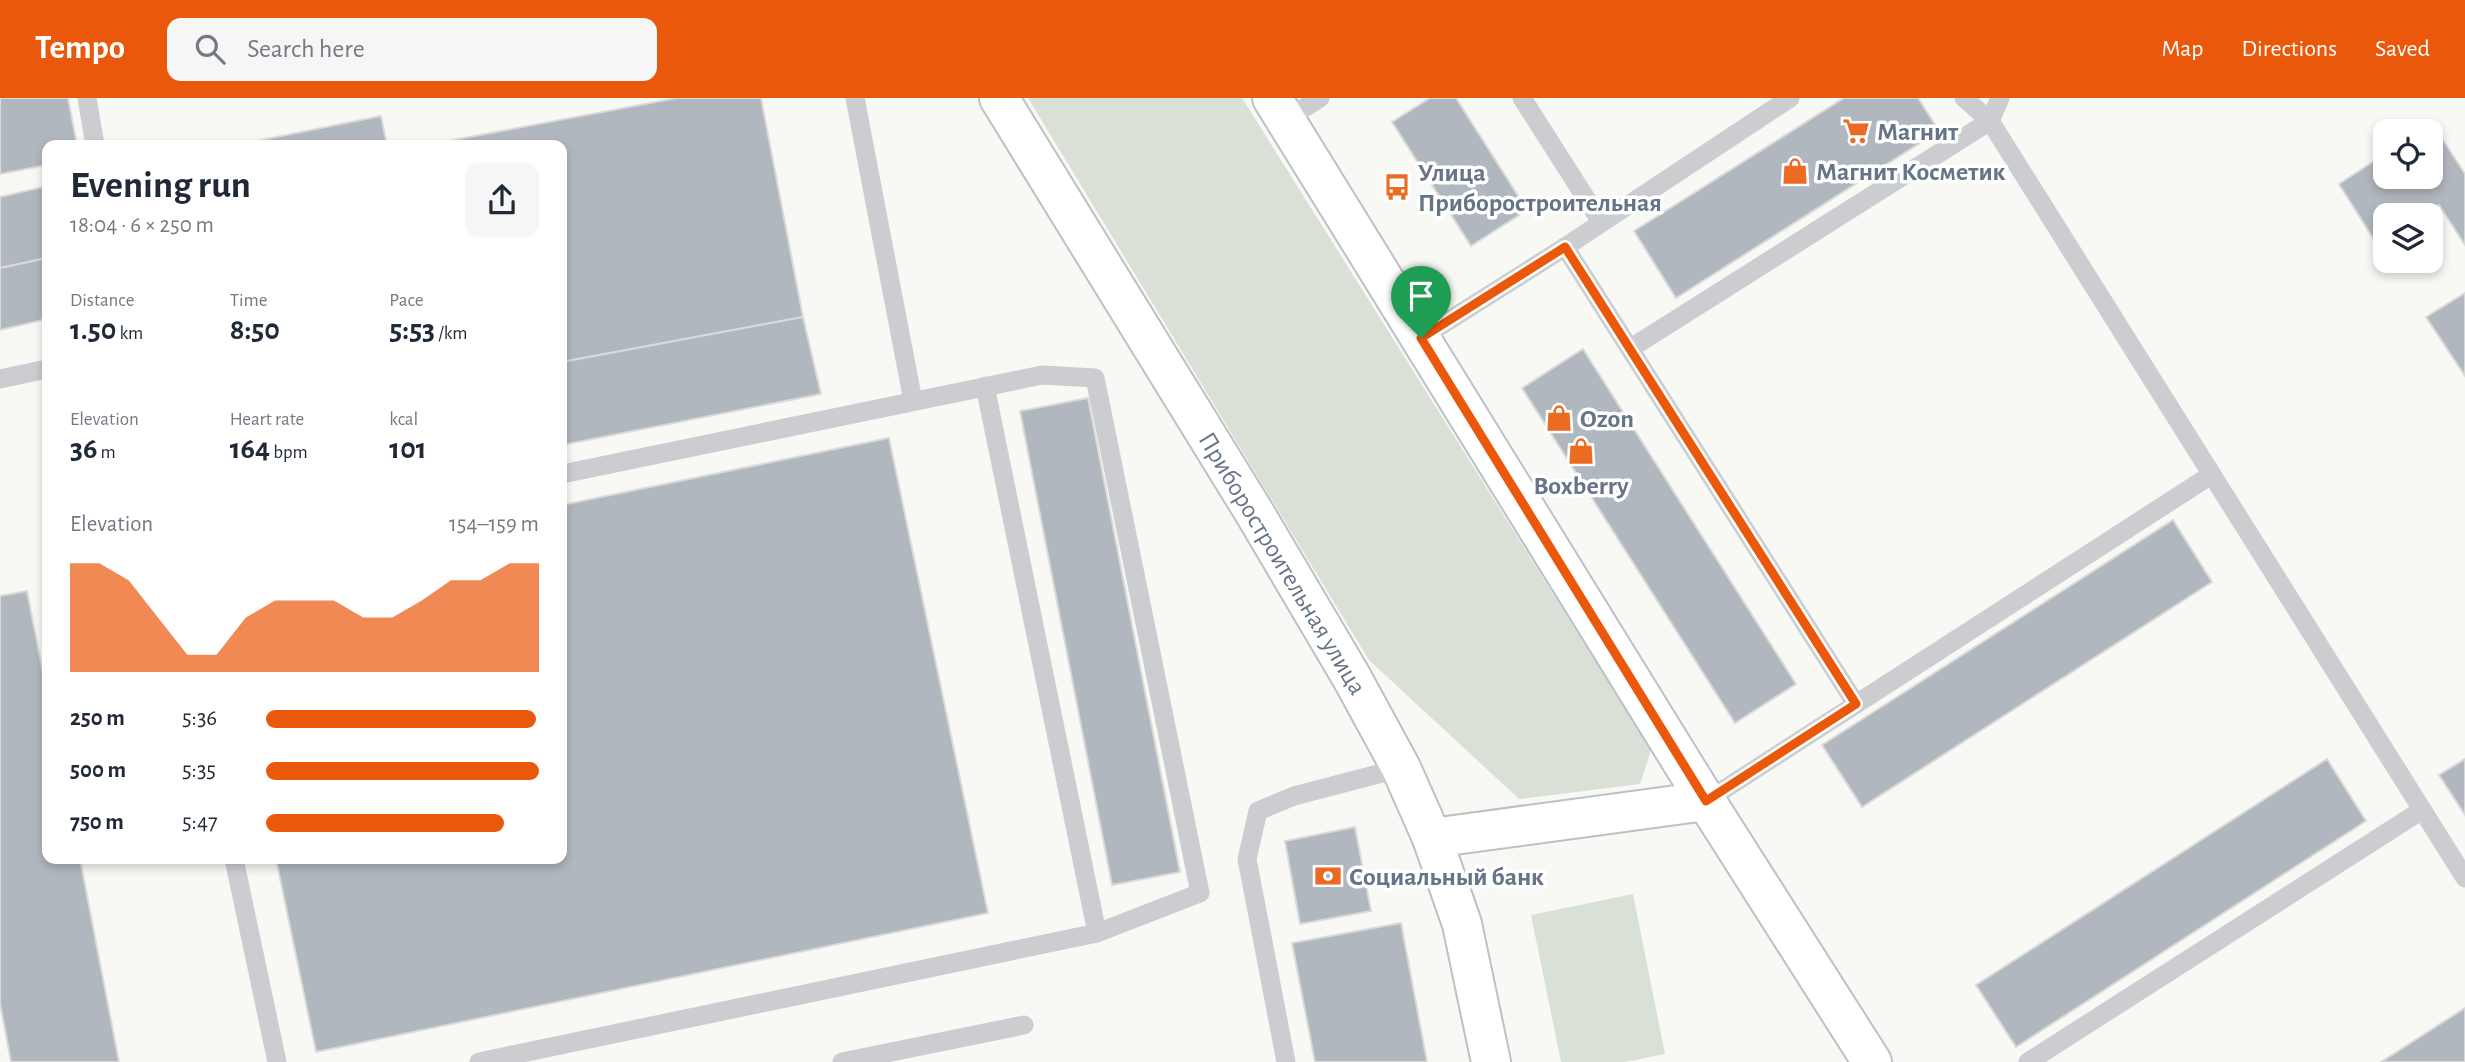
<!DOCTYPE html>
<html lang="en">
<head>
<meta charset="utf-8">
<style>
  body { margin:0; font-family:"Alegreya Sans",sans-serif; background:#f6f6f7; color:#1f2937; height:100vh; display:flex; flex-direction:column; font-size:26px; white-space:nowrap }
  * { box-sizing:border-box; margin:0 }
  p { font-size:23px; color:#747a83 }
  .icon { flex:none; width:38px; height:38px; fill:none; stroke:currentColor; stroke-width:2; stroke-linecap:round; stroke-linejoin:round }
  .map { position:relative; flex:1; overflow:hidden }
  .sheet { position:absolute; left:42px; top:42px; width:525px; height:724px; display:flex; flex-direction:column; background:#fff; border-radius:14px; box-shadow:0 4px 10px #0003 }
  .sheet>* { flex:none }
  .tools { position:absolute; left:2373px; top:21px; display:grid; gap:14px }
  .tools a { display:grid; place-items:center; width:70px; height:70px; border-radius:14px; background:#fff; box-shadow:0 4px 10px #0003; font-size:35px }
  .pin { position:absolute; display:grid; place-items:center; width:60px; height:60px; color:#fff; margin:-72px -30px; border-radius:50% 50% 50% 0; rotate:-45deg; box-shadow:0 0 7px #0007 }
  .pin .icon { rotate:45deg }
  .round { display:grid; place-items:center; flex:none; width:74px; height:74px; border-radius:14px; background:#f6f6f7 }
  .overview { display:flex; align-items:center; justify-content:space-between; height:119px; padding:0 28px }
  h1 { font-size:38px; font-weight:700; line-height:52px }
  .stats { display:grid; grid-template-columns:repeat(3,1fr); gap:10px; height:119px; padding:7px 28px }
  .stats div { display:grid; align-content:center }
  .stats b { font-size:30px; font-weight:700 }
  .stats small { font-size:19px; font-weight:400 }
  .stats p { font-size:19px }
  .chart { height:196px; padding:14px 28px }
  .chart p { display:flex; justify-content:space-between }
  .chart svg { width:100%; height:126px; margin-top:7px; fill:#ea580c; opacity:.7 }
  ul { padding:0 28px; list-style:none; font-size:23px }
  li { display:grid; grid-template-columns:112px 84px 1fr; align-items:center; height:52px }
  li i { height:18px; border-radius:9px; background:#ea580c }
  header { display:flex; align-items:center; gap:42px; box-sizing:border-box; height:98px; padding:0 35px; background:#ea580c; color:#fff }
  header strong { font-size:33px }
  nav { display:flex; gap:38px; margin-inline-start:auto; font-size:24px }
  .search { width:490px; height:63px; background:#f6f6f7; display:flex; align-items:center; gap:18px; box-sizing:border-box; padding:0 24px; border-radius:14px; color:#747a83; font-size:26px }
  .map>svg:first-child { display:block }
  .green { fill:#d9e1d6 }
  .building { fill:#b1b7be; stroke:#dadad8; stroke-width:2 }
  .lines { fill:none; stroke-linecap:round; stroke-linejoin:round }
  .secondary-casing { stroke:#bdc0c5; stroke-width:42 }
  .service { stroke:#cbcdd1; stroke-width:19 }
  .secondary { stroke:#fff; stroke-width:38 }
  .route-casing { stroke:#fff; stroke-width:14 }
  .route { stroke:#ea580c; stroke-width:9 }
  .labels { text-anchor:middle; stroke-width:7; stroke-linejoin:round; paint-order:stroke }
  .poi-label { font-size:26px; font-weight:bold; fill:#667488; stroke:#fff; text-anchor:start }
  .street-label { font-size:26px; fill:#667488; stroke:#fff }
</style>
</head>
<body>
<header>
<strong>Tempo</strong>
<div class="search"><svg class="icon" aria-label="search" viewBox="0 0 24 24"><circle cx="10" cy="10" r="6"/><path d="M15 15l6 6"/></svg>Search here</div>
<nav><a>Map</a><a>Directions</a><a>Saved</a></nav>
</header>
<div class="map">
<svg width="2465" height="964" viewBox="0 0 2465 964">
  <rect width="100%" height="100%" fill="#f8f8f5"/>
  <!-- green -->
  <g class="green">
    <polygon points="1028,0 1242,0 1651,652 1640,686 1519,701 1369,562"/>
    <polygon points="1633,796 1665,956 1625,964 1561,964 1531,817"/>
  </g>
  <!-- building -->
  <g class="building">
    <polygon points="0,0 68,0 77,47 47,47 47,67 0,76"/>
    <polygon points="677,0 761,0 803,219 562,264 562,47 449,47 448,43"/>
    <polygon points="1430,0 1456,0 1527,112 1471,148 1392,24"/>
    <polygon points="1844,0 1918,0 1939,33 1676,200 1634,133"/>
    <polygon points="381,18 387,47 237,47"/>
    <polygon points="2432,25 2465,76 2465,147 2439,107 2424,117 2385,117 2385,143 2378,148 2339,86 2385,56 2385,79 2431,79 2431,33 2420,33"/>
    <polygon points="47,88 47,160 0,170 0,99"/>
    <polygon points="47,160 47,221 0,232 0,170"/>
    <polygon points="2465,195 2465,278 2426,219"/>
    <polygon points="803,219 821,296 562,347 562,264"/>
    <polygon points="1583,251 1796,586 1735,625 1522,290"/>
    <polygon points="1088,300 1180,774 1112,787 1020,313"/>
    <polygon points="889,340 988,815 316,954 276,761 562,761 562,407"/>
    <polygon points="2173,422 2212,484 1862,709 1822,647"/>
    <polygon points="27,493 47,595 47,761 80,761 119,964 11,964 0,905 0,498"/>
    <polygon points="2327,661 2366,723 2016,949 1976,887"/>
    <polygon points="2465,661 2465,717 2439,677"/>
    <polygon points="1355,729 1371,813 1300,826 1285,743"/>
    <polygon points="1401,825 1427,964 1315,964 1292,845"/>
    <polygon points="2465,910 2465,964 2381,964"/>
  </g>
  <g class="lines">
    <defs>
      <g id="secondary">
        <polyline points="999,0 1254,414 1352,580 1401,670 1432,740 1462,826 1491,964"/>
        <polyline points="1272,0 1706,703 1872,964"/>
        <polyline points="1432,740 1706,703"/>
      </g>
    </defs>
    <!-- secondary casing -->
    <use href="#secondary" class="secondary-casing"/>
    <!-- service -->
    <g class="service">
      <polyline points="87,0 95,47"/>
      <polyline points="855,0 913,303"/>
      <polyline points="1522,0 1601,124"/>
      <polyline points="1964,0 1990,23 2465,780"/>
      <polyline points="1285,22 1320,0"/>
      <polyline points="1565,149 1856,606"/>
      <polyline points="1421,240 1565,149 1790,0"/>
      <polyline points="1631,250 1990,23 2000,0"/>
      <polyline points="0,281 47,271"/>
      <polyline points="985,288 1097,835"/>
      <polyline points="1706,703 2211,377"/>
      <polyline points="234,761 277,964"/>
      <polyline points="479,964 1097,835 1200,795 1095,280 1042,277 562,376"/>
      <polyline points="842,964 1024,927"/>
      <polyline points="1286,964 1247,761 1258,713 1294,698 1401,670"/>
      <polyline points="2028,964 2422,712"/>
    </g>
    <!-- secondary -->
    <use href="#secondary" class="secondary"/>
  </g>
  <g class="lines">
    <defs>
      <polygon id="route" points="1565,149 1856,606 1706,703 1421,240"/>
    </defs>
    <!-- route casing -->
    <use href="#route" class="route-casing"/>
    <!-- route -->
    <use href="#route" class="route"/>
  </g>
  <!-- icons -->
  <defs>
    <symbol id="supermarket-bare" viewBox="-9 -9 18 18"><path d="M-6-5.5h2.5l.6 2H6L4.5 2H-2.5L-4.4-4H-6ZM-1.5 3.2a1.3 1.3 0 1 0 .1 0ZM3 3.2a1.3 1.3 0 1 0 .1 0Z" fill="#ec6b22" stroke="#fff" stroke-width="2.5" paint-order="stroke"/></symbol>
    <symbol id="shop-bare" viewBox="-9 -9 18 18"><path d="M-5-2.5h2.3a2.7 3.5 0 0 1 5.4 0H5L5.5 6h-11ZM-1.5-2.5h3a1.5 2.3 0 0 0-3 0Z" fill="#ec6b22" stroke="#fff" stroke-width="2.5" paint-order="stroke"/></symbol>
    <symbol id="bus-bare" viewBox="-9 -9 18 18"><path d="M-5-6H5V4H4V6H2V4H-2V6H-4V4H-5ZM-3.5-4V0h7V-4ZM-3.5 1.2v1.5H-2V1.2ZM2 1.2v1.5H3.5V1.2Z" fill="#ec6b22" stroke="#fff" stroke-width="2.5" paint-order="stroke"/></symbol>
    <symbol id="bank-bare" viewBox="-9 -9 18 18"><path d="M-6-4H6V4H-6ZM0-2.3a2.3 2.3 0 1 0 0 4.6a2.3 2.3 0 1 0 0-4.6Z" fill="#ec6b22" stroke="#fff" stroke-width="2.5" paint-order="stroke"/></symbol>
  </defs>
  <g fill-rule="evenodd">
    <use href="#supermarket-bare" x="1837" y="14" width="38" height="38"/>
    <use href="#shop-bare" x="1776" y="54" width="38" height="38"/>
    <use href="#bus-bare" x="1378" y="70" width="38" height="38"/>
    <use href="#shop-bare" x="1540" y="301" width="38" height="38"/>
    <use href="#shop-bare" x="1562" y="334" width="38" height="38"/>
    <use href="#bank-bare" x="1309" y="759" width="38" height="38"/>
  </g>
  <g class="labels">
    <!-- poi labels -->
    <g class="poi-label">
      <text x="1877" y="42">Магнит</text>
      <text x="1816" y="82">Магнит Косметик</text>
      <text x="1418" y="83">Улица<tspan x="1418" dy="30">Приборостроительная</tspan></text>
      <text x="1580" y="329">Ozon</text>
      <text x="1581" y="396" text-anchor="middle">Boxberry</text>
      <text x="1349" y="787">Социальный банк</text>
    </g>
    <!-- street labels -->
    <g class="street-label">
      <text transform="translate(1283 465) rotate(59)" y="9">Приборостроительная улица</text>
    </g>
  </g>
</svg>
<div class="tools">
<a><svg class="icon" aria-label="locate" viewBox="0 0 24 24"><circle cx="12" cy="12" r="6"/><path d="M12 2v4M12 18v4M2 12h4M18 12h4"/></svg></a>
<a><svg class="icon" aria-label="layers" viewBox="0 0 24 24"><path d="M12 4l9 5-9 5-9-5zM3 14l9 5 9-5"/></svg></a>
</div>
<div class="pin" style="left:1421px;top:240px;background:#1e9e55"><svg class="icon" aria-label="arrive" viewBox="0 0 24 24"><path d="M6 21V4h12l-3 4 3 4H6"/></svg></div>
<section class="sheet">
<div class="overview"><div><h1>Evening run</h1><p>18:04 · 6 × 250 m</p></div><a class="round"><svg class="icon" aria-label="share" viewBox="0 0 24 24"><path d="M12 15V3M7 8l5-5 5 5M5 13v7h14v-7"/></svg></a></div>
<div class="stats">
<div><p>Distance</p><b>1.50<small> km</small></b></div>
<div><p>Time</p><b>8:50</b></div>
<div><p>Pace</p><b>5:53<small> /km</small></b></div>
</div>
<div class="stats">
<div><p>Elevation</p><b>36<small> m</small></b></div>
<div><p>Heart rate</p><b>164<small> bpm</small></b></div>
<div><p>kcal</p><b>101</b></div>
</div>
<div class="chart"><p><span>Elevation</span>154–159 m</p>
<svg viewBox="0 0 160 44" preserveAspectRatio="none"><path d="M0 44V6L10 6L20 12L30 25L40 38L50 38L60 25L70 19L80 19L90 19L100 25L110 25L120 19L130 12L140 12L150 6L160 6V44z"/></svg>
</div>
<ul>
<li><b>250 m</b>5:36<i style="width:99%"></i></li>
<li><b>500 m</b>5:35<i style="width:100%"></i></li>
<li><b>750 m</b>5:47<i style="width:87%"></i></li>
</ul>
</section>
</div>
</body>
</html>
